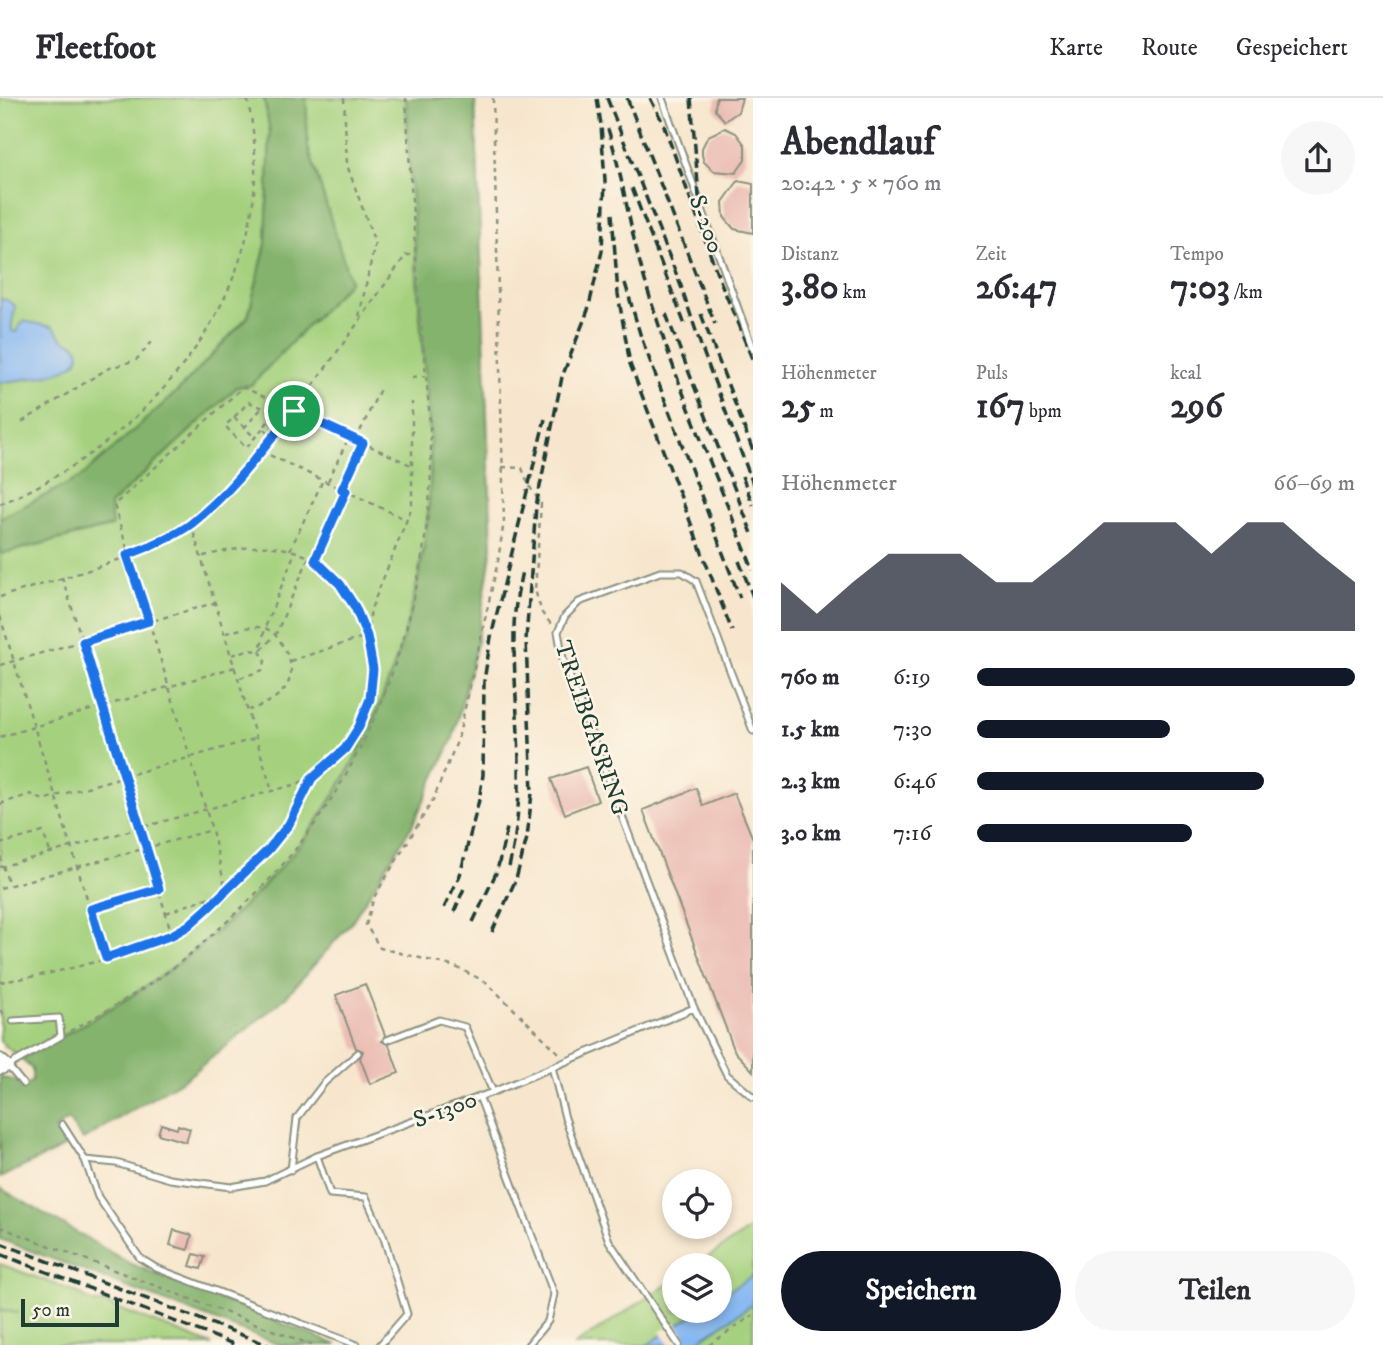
<!DOCTYPE html>
<html lang="de">
<head>
<meta charset="utf-8">
<style>
  body { margin:0; font-family:"IM FELL DW Pica",serif; background:#f7f7f7; color:#2b2b33; height:100vh; display:flex; flex-direction:column; font-size:26px; white-space:nowrap }
  * { box-sizing:border-box; margin:0 }
  p { font-size:23px; color:#7c7c81 }
  .icon { flex:none; width:38px; height:38px; fill:none; stroke:currentColor; stroke-width:2; stroke-linecap:round; stroke-linejoin:round }
  .map { position:relative; flex:1; overflow:hidden }
  .drawer { display:flex; flex-direction:column; background:#fff; width:630px }
  .drawer>* { flex:none }
  .tools { position:absolute; left:662px; top:1071px; display:grid; gap:14px }
  .tools a { display:grid; place-items:center; width:70px; height:70px; border-radius:50%; background:#fff; box-shadow:0 4px 10px #0003; font-size:35px }
  .scale { position:absolute; left:21px; bottom:18px; width:98px; box-sizing:border-box; padding-left:7px; border:4px solid #1f3d34; border-top:0; font-size:19px; line-height:24px; white-space:nowrap; color:#1f3d34; -webkit-text-stroke:5px #fcf5e5; paint-order:stroke }
  .pin { position:absolute; display:grid; place-items:center; width:60px; height:60px; color:#fff; margin:-30px; border:4px solid #fff; border-radius:50%; box-shadow:0 2px 7px #0007 }
  .round { display:grid; place-items:center; flex:none; width:74px; height:74px; border-radius:37px; background:#f7f7f7 }
  .headline { display:flex; align-items:center; justify-content:space-between; height:119px; padding:0 28px }
  h1 { font-size:38px; font-weight:700; line-height:52px }
  .figures { display:grid; grid-template-columns:repeat(3,1fr); gap:10px; height:119px; padding:7px 28px }
  .figures div { display:grid; align-content:center }
  .figures b { font-size:35px; font-weight:700 }
  .figures small { font-size:19px; font-weight:400 }
  .figures p { font-size:19px }
  .chart { height:196px; padding:14px 28px }
  .chart p { display:flex; justify-content:space-between }
  .chart svg { width:100%; height:126px; margin-top:7px; fill:#111827; opacity:.7 }
  .action { display:flex; gap:14px; margin-top:auto; padding:14px 28px }
  .action a { flex:1; height:80px; border-radius:42px; background:#111827; color:#fff; font-size:28px; font-weight:700; line-height:80px; text-align:center }
  .action a+a { background:#f7f7f7; color:#2b2b33 }
  ul { padding:0 28px; list-style:none; font-size:23px }
  li { display:grid; grid-template-columns:112px 84px 1fr; align-items:center; height:52px }
  li i { height:18px; border-radius:9px; background:#111827 }
  header { display:flex; align-items:center; gap:42px; box-sizing:border-box; height:98px; padding:0 35px; background:#fff; border-bottom:2px solid #e1e1e2 }
  header strong { font-size:33px }
  nav { display:flex; gap:38px; margin-inline-start:auto; font-size:24px }
  main { display:flex; flex:1; min-height:0 }
  .map>svg:first-child { display:block }
  .green { fill:#a5d17e; stroke:#628759; stroke-width:2 }
  .forest { fill:#84b36d; stroke:#527850; stroke-width:2 }
  .water { fill:#85b7f2; stroke:#527a93; stroke-width:2 }
  .pier { fill:#f7e6cd }
  .building { fill:#e9b6ad }
  .lines { fill:none; stroke-linecap:round; stroke-linejoin:round }
  .lane-casing { stroke:#8b9280; stroke-width:9 }
  .street-casing { stroke:#8b9280; stroke-width:14 }
  .path { stroke:#8b9280; stroke-width:2.5; stroke-dasharray:5 5; stroke-linecap:butt }
  .lane { stroke:#fff; stroke-width:5 }
  .street { stroke:#fff; stroke-width:10 }
  .rail { stroke:#1f3d34; stroke-width:3.5; stroke-dasharray:10 5; stroke-linecap:butt }
  .route-casing { stroke:#fff; stroke-width:14 }
  .route { stroke:#1a73e8; stroke-width:9 }
  .labels { text-anchor:middle; stroke-width:5; stroke-linejoin:round; paint-order:stroke }
  .street-label { font-size:24px; fill:#1f3d34; stroke:#fcf5e5 }
</style>
</head>
<body>
<header>
<strong>Fleetfoot</strong>
<nav><a>Karte</a><a>Route</a><a>Gespeichert</a></nav>
</header>
<main>
<div class="map">
<svg width="753" height="1247" viewBox="0 0 753 1247">
  <rect width="100%" height="100%" fill="#fcf5e5"/>
  <filter id="ink" filterUnits="userSpaceOnUse"><feTurbulence type="fractalNoise" baseFrequency=".0143" numOctaves="2"/><feDisplacementMap in="SourceGraphic" scale="14" xChannelSelector="R" yChannelSelector="G"/><feConvolveMatrix kernelMatrix="1 2 1 2 8 2 1 2 1" color-interpolation-filters="sRGB"/></filter>
  <filter id="wash" filterUnits="userSpaceOnUse"><feTurbulence type="fractalNoise" baseFrequency=".00686" numOctaves="4" result="noise"/><feDisplacementMap in="SourceGraphic" scale="28" xChannelSelector="R" yChannelSelector="G"/><feGaussianBlur stdDeviation="1.57" result="paint"/><feColorMatrix in="noise" values="0 0 0 0 0 0 0 0 0 0 0 0 0 0 0 0 0 1.4 0 .05"/><feComposite in="paint" operator="in"/></filter>
  <g filter="url(#wash)">
    <rect width="100%" height="100%" fill="#f7e6cd"/>
    <!-- green -->
    <g class="green">
      <polygon points="0,0 264,0 270,34 266,146 248,218 179,292 80,380 0,420"/>
      <path d="M 306,0 L 406,0 C 410,76 415,151 421,227 C 426,281 433,336 430,391 C 423,511 376,648 302,744 C 271,783 224,829 185,860 C 135,900 77,929 21,961 L 0,943 L 0,456 L 111,429 L 110,407 L 237,289 L 251,287 L 350,183 L 308,49 Z"/>
      <polygon points="753,1129 753,1247 575,1247 674,1182 674,1213 719,1213 719,1167 696,1167"/>
      <polygon points="0,1166 76,1194 94,1205 104,1205 212,1247 0,1247 0,1212 18,1215 0,1211"/>
    </g>
    <!-- forest -->
    <g class="forest">
      <polygon points="264,0 306,0 308,49 350,183 251,287 237,289 110,407 112,428 0,456 0,420 80,380 179,292 248,219 266,146 270,34"/>
      <path d="M 406,0 L 475,0 L 492,449 L 476,549 L 453,640 L 412,728 L 351,825 L 284,901 L 189,978 L 83,1042 L 68,1022 L 55,1031 L 66,1048 L 0,1080 L 0,979 L 28,986 L 32,983 L 32,971 L 21,961 C 77,929 135,900 185,860 C 224,829 271,783 302,744 C 376,648 423,511 430,391 C 433,338 425,285 421,232 C 415,155 410,78 406,0 Z"/>
      <polygon points="0,1090 131,1166 337,1247 280,1247 0,1141"/>
    </g>
    <!-- water -->
    <g class="water">
      <path d="M 0,201 L 7,202 L 15,208 C 15,217 10,224 12,233 L 16,234 L 23,223 L 53,229 C 57,233 60,239 64,242 C 69,245 75,243 78,250 C 89,279 13,281 0,285 Z"/>
      <polygon points="753,1177 753,1206 692,1247 647,1247 699,1213 719,1213 719,1199"/>
    </g>
    <!-- pier -->
    <polygon class="pier" points="675,1224 690,1247 669,1247 660,1234"/>
    <g id="blocks">
      <!-- building -->
      <g class="building">
        <polygon points="716,0 742,0 738,14 725,23 715,12"/>
        <polygon points="725,30 736,35 745,47 745,62 736,75 714,73 704,64 702,57 702,50 708,38"/>
        <polygon points="738,83 753,86 753,135 734,131 724,119 723,104"/>
        <polygon points="586,669 598,703 565,716 551,681"/>
        <polygon points="696,690 703,708 734,695 753,741 753,973 735,954 643,712"/>
        <polygon points="365,886 385,937 382,943 389,947 399,975 370,986 360,960 363,953 356,950 336,897"/>
        <polygon points="161,1026 177,1031 178,1027 190,1031 186,1044 158,1036"/>
        <polygon points="174,1132 192,1137 188,1152 170,1147"/>
        <polygon points="194,1156 205,1159 201,1171 190,1168"/>
      </g>
    </g>
  </g>
  <g filter="url(#ink)">
    <use href="#blocks" fill-opacity="0" stroke="#8b9280" stroke-width="2"/>
    <g class="lines">
      <defs>
        <g id="lane">
          <polyline points="662,0 753,252"/>
          <polyline points="694,910 563,561 558,534 565,518 579,504 660,474 682,474 696,483 753,633"/>
          <polyline points="13,923 59,920 61,938 8,968 23,986"/>
          <polyline points="387,942 439,922 465,929 493,994"/>
          <polyline points="552,969 565,1020 609,1143 679,1247"/>
          <polyline points="479,998 554,1196 548,1223 528,1247"/>
          <polyline points="62,1026 85,1062 98,1099 140,1160 156,1170 357,1247"/>
          <polyline points="317,1058 330,1096 366,1099 384,1140 407,1216 380,1247"/>
          <polyline points="85,1062 116,1065 170,1081 231,1089 265,1083 317,1058 493,994 694,910 727,977 753,999"/>
          <polyline points="291,1072 297,1020 324,985 358,955"/>
        </g>
        <polyline id="street" points="0,961 8,968 0,971"/>
      </defs>
      <!-- lane casing -->
      <use href="#lane" class="lane-casing"/>
      <!-- street casing -->
      <use href="#street" class="street-casing"/>
      <!-- path -->
      <g class="path">
        <polyline points="344,0 347,67 375,145 359,219"/>
        <polyline points="493,0 504,423 498,463 458,641 433,702 374,799 366,827 380,850 456,869 486,884 561,957"/>
        <polyline points="412,279 425,278"/>
        <polyline points="275,315 288,312"/>
        <polyline points="234,319 254,339"/>
        <polyline points="22,324 107,271 136,262 152,244"/>
        <polyline points="244,330 262,310"/>
        <polyline points="263,330 246,350 225,328 249,304 275,315 263,330 273,338"/>
        <polyline points="356,342 380,291"/>
        <polyline points="261,353 407,422"/>
        <polyline points="502,369 522,370 528,386 541,406 535,492 542,515 551,526"/>
        <polyline points="328,383 349,339"/>
        <polyline points="342,391 362,346"/>
        <path d="M 0,406 C 157,341 290,178 247,0"/>
        <polyline points="191,426 272,693"/>
        <polyline points="290,452 323,382"/>
        <polyline points="315,462 346,393"/>
        <polyline points="62,479 125,678 172,837"/>
        <path d="M 0,499 C 59,480 139,462 189,427 C 210,412 228,389 246,370 C 305,304 354,229 406,157 L 415,157"/>
        <polyline points="0,518 105,859"/>
        <path d="M 226,535 C 238,532 251,527 264,530 C 274,533 278,540 283,548 C 304,583 280,602 249,612"/>
        <polyline points="232,557 248,552 260,553 276,536 309,459"/>
        <polyline points="290,563 367,538 371,511 412,409 412,304"/>
        <polyline points="0,567 214,505"/>
        <polyline points="240,580 263,572 265,563 260,553 265,530 295,454"/>
        <polyline points="0,639 235,569"/>
        <polyline points="0,706 31,696 43,702 56,698 257,640"/>
        <polyline points="0,746 43,734 50,754"/>
        <polyline points="0,758 9,787"/>
        <path d="M 0,769 L 297,686 C 376,652 390,565 347,497 C 334,476 314,458 290,452 C 260,444 229,452 200,459"/>
        <polyline points="0,790 212,732"/>
        <polyline points="91,811 159,791"/>
        <polyline points="166,815 226,793 212,732 114,407 243,289 413,368"/>
        <path d="M 0,884 C 57,876 138,856 188,828 L 269,751 L 289,726 L 312,680"/>
        <polyline points="0,912 7,919"/>
        <path d="M 70,933 C 110,911 152,888 188,858 C 228,824 270,785 302,743 C 378,644 421,517 430,393 C 434,338 426,281 421,226 C 415,151 410,76 406,0"/>
        <polyline points="0,1129 312,1247"/>
        <polyline points="709,1247 753,1217"/>
      </g>
      <!-- lane -->
      <use href="#lane" class="lane"/>
      <!-- street -->
      <use href="#street" class="street"/>
      <!-- rail -->
      <g class="rail">
        <polyline points="607,0 681,188 701,248 753,386"/>
        <polyline points="627,0 715,226"/>
        <polyline points="650,0 663,25 717,175 753,263"/>
        <polyline points="691,0 700,111"/>
        <path d="M 608,31 C 623,79 629,128 643,176 C 672,277 715,374 753,472"/>
        <polyline points="632,90 685,227"/>
        <polyline points="612,116 618,196 630,266 732,533"/>
        <polyline points="625,185 641,239 740,500"/>
        <polyline points="666,216 753,438"/>
        <polyline points="701,216 753,353"/>
        <polyline points="742,378 753,407"/>
        <polyline points="739,463 753,499"/>
        <path d="M 509,769 C 529,687 513,614 514,532 C 514,512 518,492 522,473"/>
        <polyline points="444,810 460,777 479,702 483,677 484,583 491,539 545,321"/>
        <polyline points="454,814 465,788"/>
        <polyline points="473,824 497,773 508,726"/>
        <polyline points="492,834 516,781 527,740 532,695 526,542 536,408 562,279 588,212 602,153 605,82 601,27 597,0"/>
        <polyline points="0,1145 268,1247"/>
        <polyline points="0,1156 236,1247"/>
      </g>
    </g>
  </g>
  <g class="lines" filter="url(#ink)">
    <defs>
      <path id="route" d="M 294,313 L 363,345 L 342,391 L 346,393 L 315,462 L 340,486 L 355,509 L 367,538 L 373,571 L 370,601 L 359,629 L 345,651 L 312,680 L 289,726 L 269,751 L 207,811 L 188,828 L 172,837 L 106,860 L 91,811 L 159,791 L 83,544 L 149,523 L 127,457 C 149,449 172,440 191,426 C 230,395 263,351 294,313 Z"/>
    </defs>
    <!-- route casing -->
    <use href="#route" class="route-casing"/>
    <!-- route -->
    <use href="#route" class="route"/>
  </g>
  <g class="labels">
    <!-- street labels -->
    <g class="street-label">
      <text transform="translate(707 126) rotate(70)" y="8">S-200</text>
      <text transform="translate(592 630) rotate(71)" y="8">TREIBGASRING</text>
      <text transform="translate(445 1011) rotate(-20)" y="8">S-1300</text>
    </g>
  </g>
</svg>
<div class="tools">
<a><svg class="icon" aria-label="locate" viewBox="0 0 24 24"><circle cx="12" cy="12" r="6"/><path d="M12 2v4M12 18v4M2 12h4M18 12h4"/></svg></a>
<a><svg class="icon" aria-label="layers" viewBox="0 0 24 24"><path d="M12 4l9 5-9 5-9-5zM3 14l9 5 9-5"/></svg></a>
</div>
<div class="scale">50 m</div>
<div class="pin" style="left:294px;top:313px;background:#1e9e55"><svg class="icon" aria-label="arrive" viewBox="0 0 24 24"><path d="M6 21V4h12l-3 4 3 4H6"/></svg></div>
</div>
<section class="drawer">
<div class="headline"><div><h1>Abendlauf</h1><p>20:42 · 5 × 760 m</p></div><a class="round"><svg class="icon" aria-label="share" viewBox="0 0 24 24"><path d="M12 15V3M7 8l5-5 5 5M5 13v7h14v-7"/></svg></a></div>
<div class="figures">
<div><p>Distanz</p><b>3.80<small> km</small></b></div>
<div><p>Zeit</p><b>26:47</b></div>
<div><p>Tempo</p><b>7:03<small> /km</small></b></div>
</div>
<div class="figures">
<div><p>Höhenmeter</p><b>25<small> m</small></b></div>
<div><p>Puls</p><b>167<small> bpm</small></b></div>
<div><p>kcal</p><b>296</b></div>
</div>
<div class="chart"><p><span>Höhenmeter</span>66–69 m</p>
<svg viewBox="0 0 160 44" preserveAspectRatio="none"><path d="M0 44V27L10 38L20 27L30 17L40 17L50 17L60 27L70 27L80 17L90 6L100 6L110 6L120 17L130 6L140 6L150 17L160 27V44z"/></svg>
</div>
<ul>
<li><b>760 m</b>6:19<i style="width:100%"></i></li>
<li><b>1.5 km</b>7:30<i style="width:51%"></i></li>
<li><b>2.3 km</b>6:46<i style="width:76%"></i></li>
<li><b>3.0 km</b>7:16<i style="width:57%"></i></li>
</ul>
<div class="action"><a>Speichern</a><a>Teilen</a></div>
</section>
</main>
</body>
</html>
